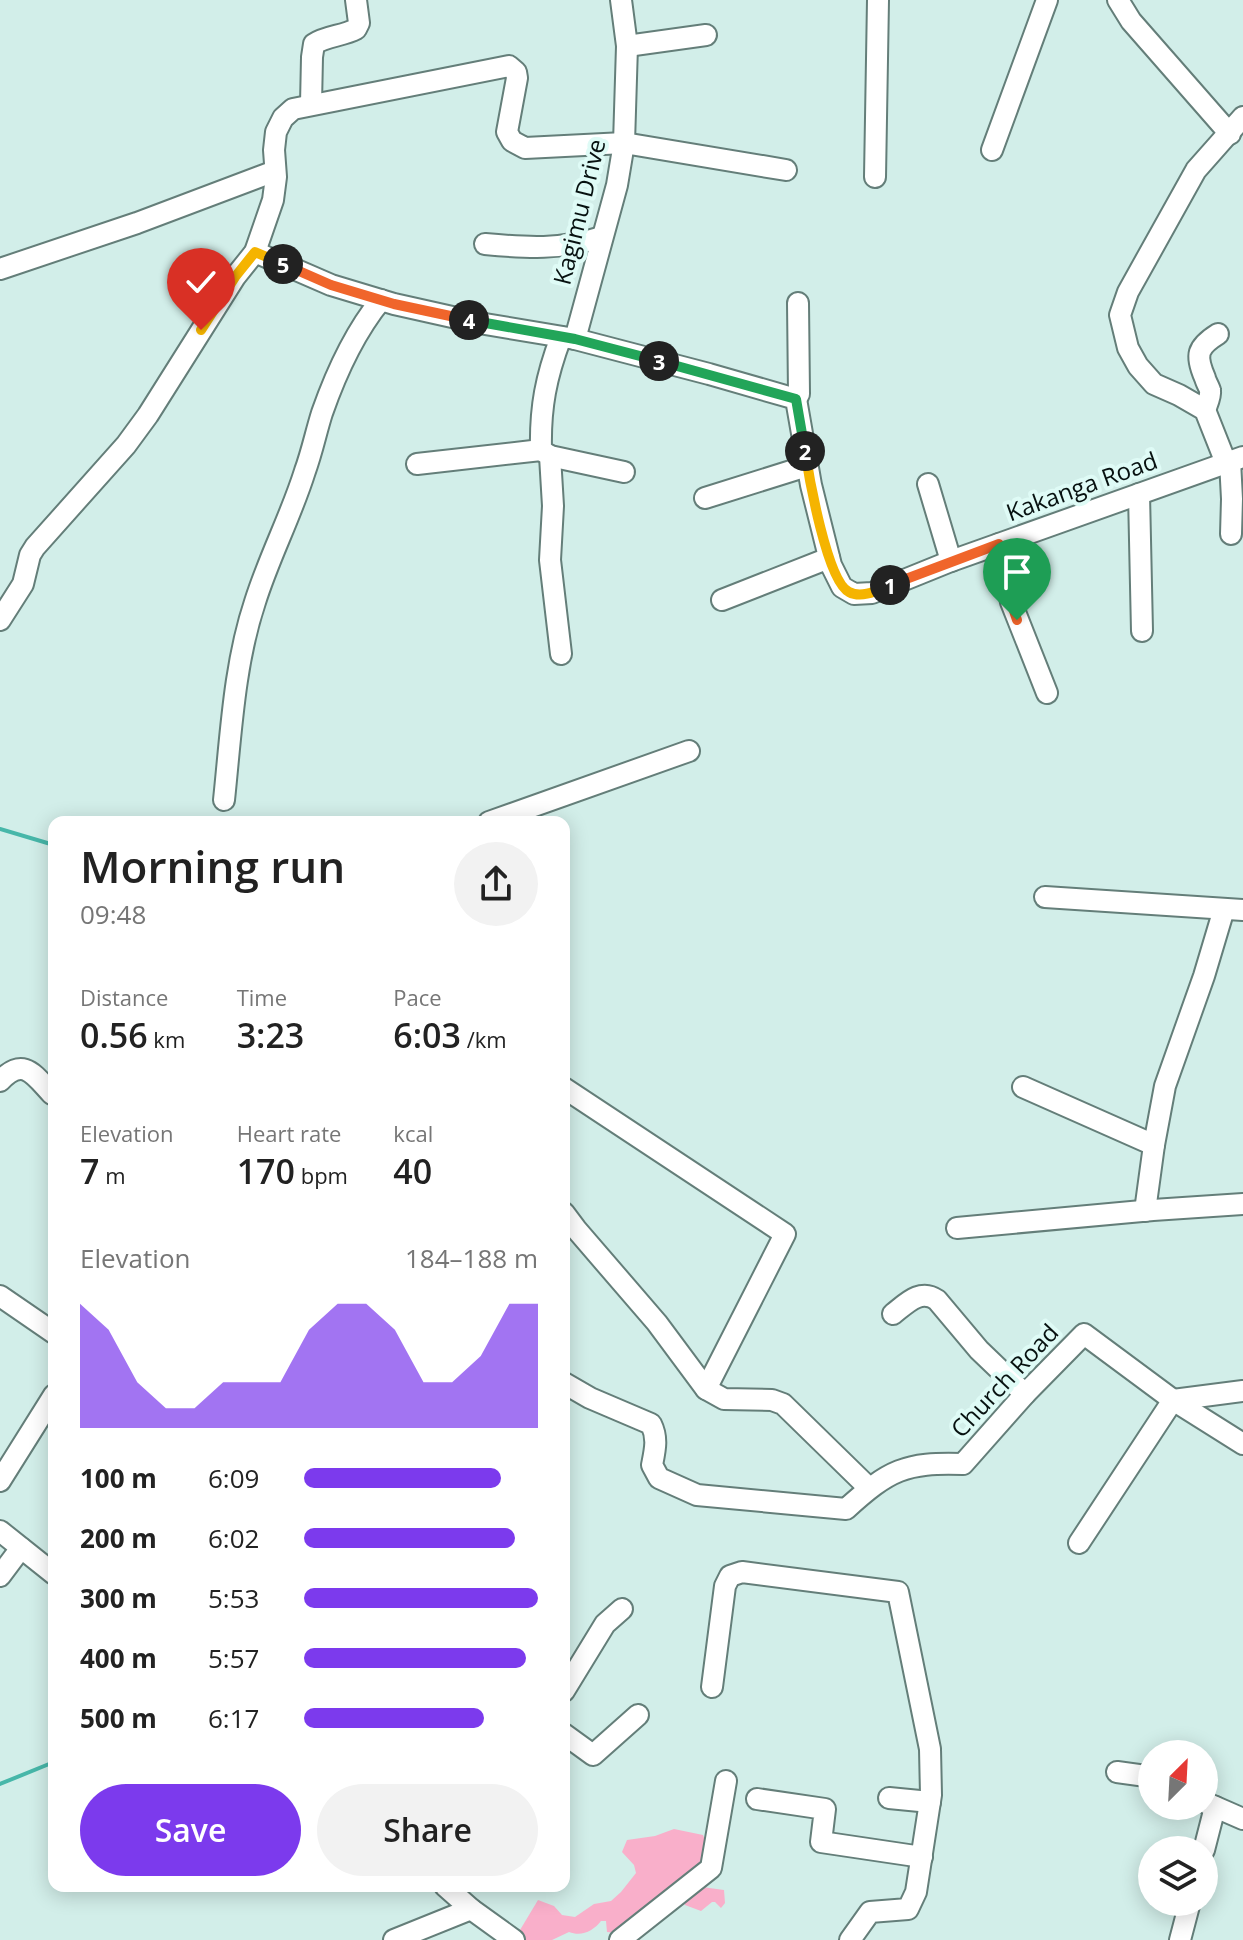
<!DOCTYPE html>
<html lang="en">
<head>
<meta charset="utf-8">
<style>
  body { margin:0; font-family:"Open Sans",sans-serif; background:#f2f2f2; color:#222; height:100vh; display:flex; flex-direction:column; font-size:30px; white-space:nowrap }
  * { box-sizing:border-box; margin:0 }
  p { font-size:26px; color:#767676 }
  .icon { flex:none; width:44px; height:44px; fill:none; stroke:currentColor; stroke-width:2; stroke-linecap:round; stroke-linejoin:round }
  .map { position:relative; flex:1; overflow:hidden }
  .side { position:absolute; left:48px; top:816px; width:522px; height:1076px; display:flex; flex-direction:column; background:#fff; border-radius:16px; box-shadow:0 4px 20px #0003 }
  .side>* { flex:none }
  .needle { width:52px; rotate:24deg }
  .buttons { position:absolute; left:1138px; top:1740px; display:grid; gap:16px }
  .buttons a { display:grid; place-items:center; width:80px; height:80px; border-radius:50%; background:#fff; box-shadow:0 4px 20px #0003; font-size:40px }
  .pin { position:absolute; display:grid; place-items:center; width:68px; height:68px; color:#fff; margin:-82px -34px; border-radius:50% 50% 50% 0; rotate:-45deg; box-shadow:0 0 8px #0007 }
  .pin .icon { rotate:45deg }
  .km { position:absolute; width:40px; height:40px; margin:-20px; border-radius:50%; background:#222; color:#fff; font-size:22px; line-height:40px; text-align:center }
  .round { display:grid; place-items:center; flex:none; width:84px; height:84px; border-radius:42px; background:#f2f2f2 }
  .summary { display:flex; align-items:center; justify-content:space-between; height:136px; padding:0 32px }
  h1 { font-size:44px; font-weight:600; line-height:60px }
  .figures { display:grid; grid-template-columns:repeat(3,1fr); gap:12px; height:136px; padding:8px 32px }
  .figures div { display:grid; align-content:center }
  .figures b { font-size:34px; font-weight:600 }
  .figures small { font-size:22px; font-weight:400 }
  .figures p { font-size:22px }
  .chart { height:224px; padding:16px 32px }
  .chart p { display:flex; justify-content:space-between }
  .chart svg { width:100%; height:144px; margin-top:8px; fill:#7c3aed; opacity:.7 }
  .cta { display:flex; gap:16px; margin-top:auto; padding:16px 32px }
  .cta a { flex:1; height:92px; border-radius:48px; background:#7c3aed; color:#fff; font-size:32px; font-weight:600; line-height:92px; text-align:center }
  .cta a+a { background:#f2f2f2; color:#222 }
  ul { padding:0 32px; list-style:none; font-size:26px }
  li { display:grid; grid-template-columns:128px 96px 1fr; align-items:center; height:60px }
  li i { height:20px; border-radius:10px; background:#7c3aed }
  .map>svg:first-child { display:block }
  .green { fill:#f9afca }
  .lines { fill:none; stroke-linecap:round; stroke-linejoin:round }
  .stream { stroke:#47b7a9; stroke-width:4 }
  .minor-casing { stroke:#647e79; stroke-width:24 }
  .minor { stroke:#fff; stroke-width:20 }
  .split-1-casing { stroke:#fff; stroke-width:16 }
  .split-2-casing { stroke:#fff; stroke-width:16 }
  .split-3-casing { stroke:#fff; stroke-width:16 }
  .split-4-casing { stroke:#fff; stroke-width:16 }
  .split-5-casing { stroke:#fff; stroke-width:16 }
  .split-6-casing { stroke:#fff; stroke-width:16 }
  .split-1 { stroke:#f0652b; stroke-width:10 }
  .split-2 { stroke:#f5b400; stroke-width:10 }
  .split-3 { stroke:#22a559; stroke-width:10 }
  .split-4 { stroke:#22a559; stroke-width:10 }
  .split-5 { stroke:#f0652b; stroke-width:10 }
  .split-6 { stroke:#f5b400; stroke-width:10 }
  .labels { text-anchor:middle; stroke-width:8; stroke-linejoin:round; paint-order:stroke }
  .street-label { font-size:24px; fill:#071110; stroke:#dffbf6 }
</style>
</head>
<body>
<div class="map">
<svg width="1243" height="1940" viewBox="0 0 1243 1940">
  <rect width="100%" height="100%" fill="#d2eee9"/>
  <!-- green -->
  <path class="green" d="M 674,1829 L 703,1835 L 708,1849 L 702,1887 L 724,1890 L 725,1903 L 721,1908 L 715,1902 L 712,1902 L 701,1911 L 685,1905 L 680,1897 L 616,1933 L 607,1932 L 606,1921 L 601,1921 C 593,1931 582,1937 569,1932 L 552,1940 L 522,1940 L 517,1935 L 538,1900 L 554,1906 L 562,1915 L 575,1917 L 594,1904 L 611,1901 L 621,1892 L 636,1873 L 634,1865 L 622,1852 L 627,1840 L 655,1836 Z"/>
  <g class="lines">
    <!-- stream -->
    <g class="stream">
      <polyline points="0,829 54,845"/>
      <polyline points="0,1784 54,1762"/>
    </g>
    <defs>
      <g id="minor">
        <polyline points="1118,0 1131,21 1230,134"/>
        <polyline points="627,46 706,35"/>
        <path d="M 311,104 L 312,57 L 314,44 C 326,36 343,36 356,29 L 359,23 L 356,0"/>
        <polyline points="992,150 1047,0"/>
        <polyline points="875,177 878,0"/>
        <path d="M 485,244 C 528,248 560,250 602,237"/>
        <polyline points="255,252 331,285 394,304 479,323 575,339 709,374 796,399 811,485 831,565 842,587 854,594 872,593 951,561 1243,457"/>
        <polyline points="0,269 137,223 275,171"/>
        <polyline points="575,339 617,185 624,143 627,46 621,0"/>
        <polyline points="796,399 799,394 798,303"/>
        <path d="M 1205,410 C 1207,404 1211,397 1210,390 C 1210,389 1205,380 1205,378 C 1195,355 1197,347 1218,334"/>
        <polyline points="550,456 624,472"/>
        <polyline points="1230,461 1232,499 1231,534"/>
        <polyline points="1226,463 1205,410 1179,395 1154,384 1138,366 1128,348 1120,315 1128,292 1196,170 1243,117"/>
        <polyline points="417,464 541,450"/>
        <polyline points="928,484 951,561"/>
        <polyline points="1139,494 1142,631"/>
        <polyline points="705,498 807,466"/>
        <polyline points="999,544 1011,602 1047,693"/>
        <polyline points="722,600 829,558"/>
        <polyline points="0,620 23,584 30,555 35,547 126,445 148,415 235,277 255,252 273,200 276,177 274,150 276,132 283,118 293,109 509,66 516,72 517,78 507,132 512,141 525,148 624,143 786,170"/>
        <path d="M 561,654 L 550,560 L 553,506 L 550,456 L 541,450 C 540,407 546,377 561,337"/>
        <path d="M 224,800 C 231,734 234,665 255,602 C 269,557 291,516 305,471 C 312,452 316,432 322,413 C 336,373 354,333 381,300"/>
        <polyline points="489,822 689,751"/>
        <polyline points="1045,897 1243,910"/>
        <path d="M 0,1081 C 24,1056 34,1075 52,1094"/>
        <polyline points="1023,1087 1154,1145"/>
        <polyline points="564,1088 785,1234 706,1389"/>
        <polyline points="1145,1211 1154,1145 1165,1086 1204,976 1224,909"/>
        <polyline points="564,1213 576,1229 657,1323 706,1389 724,1399 772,1400 783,1404 869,1488"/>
        <polyline points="957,1228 1153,1210 1243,1204"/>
        <polyline points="0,1296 54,1333"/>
        <path d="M 893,1314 C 906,1304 920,1288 937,1300 L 979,1350 L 1025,1394"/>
        <path d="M 564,1383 L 590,1398 L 651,1424 C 658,1438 655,1450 652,1465 L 659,1478 L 697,1495 L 846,1509 C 889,1470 905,1462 963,1464 L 1025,1394 L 1084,1334 L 1173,1400 L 1243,1444"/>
        <polyline points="0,1481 54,1395"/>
        <polyline points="0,1531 54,1574"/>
        <polyline points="1079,1543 1173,1400 1243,1391"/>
        <polyline points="0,1576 21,1548"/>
        <polyline points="712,1687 725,1586 730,1576 742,1572 898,1592 930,1749 931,1795 916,1892 908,1909 870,1912 850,1940"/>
        <polyline points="564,1691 605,1624 622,1609"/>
        <polyline points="564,1734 593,1755 638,1715"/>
        <polyline points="1117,1772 1146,1776 1152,1779"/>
        <polyline points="889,1798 930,1802"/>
        <polyline points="757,1799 825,1809 821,1842 922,1857"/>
        <polyline points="1204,1802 1243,1819"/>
        <polyline points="1204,1850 1215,1807"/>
        <polyline points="445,1886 471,1909 514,1940"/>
        <polyline points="394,1940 471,1909"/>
        <polyline points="620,1940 711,1868 726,1781"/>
        <polyline points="1180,1940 1190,1902"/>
      </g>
    </defs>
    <!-- minor casing -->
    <use href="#minor" class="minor-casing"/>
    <!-- minor -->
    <use href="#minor" class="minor"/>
  </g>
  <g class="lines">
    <defs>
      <polyline id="split-1" points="890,585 999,544 1011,602 1017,620"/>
      <path id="split-2" d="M 805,451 C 809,477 827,581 849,592 C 862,599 878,590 890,585"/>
      <polyline id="split-3" points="659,361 796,399 805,451"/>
      <polyline id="split-4" points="469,320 575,339 659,361"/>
      <polyline id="split-5" points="283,264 331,285 394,304 469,320"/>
      <polyline id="split-6" points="201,330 235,277 255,252 283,264"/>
    </defs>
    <!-- split-1 casing -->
    <use href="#split-1" class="split-1-casing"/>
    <!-- split-2 casing -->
    <use href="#split-2" class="split-2-casing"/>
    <!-- split-3 casing -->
    <use href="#split-3" class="split-3-casing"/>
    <!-- split-4 casing -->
    <use href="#split-4" class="split-4-casing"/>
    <!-- split-5 casing -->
    <use href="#split-5" class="split-5-casing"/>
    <!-- split-6 casing -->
    <use href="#split-6" class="split-6-casing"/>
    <!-- split-1 -->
    <use href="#split-1" class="split-1"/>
    <!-- split-2 -->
    <use href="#split-2" class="split-2"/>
    <!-- split-3 -->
    <use href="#split-3" class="split-3"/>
    <!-- split-4 -->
    <use href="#split-4" class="split-4"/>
    <!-- split-5 -->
    <use href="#split-5" class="split-5"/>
    <!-- split-6 -->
    <use href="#split-6" class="split-6"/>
  </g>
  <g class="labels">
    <!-- street labels -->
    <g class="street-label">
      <text transform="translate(580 212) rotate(-76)" y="8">Kagimu Drive</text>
      <text transform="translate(1082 487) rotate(-20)" y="8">Kakanga Road</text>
      <text transform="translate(1005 1381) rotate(-47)" y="8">Church Road</text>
    </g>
  </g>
</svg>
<div class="buttons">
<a><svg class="needle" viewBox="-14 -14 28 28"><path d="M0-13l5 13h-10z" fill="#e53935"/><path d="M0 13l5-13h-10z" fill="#767676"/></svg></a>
<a><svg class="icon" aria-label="layers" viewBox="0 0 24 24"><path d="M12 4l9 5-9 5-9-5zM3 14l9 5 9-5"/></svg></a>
</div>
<div class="pin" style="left:1017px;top:620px;background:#1e9e55"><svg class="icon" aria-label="arrive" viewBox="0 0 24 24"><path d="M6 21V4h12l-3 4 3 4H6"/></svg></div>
<div class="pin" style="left:201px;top:330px;background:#d93025"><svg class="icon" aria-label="check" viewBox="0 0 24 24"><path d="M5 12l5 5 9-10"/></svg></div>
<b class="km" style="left:890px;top:585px">1</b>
<b class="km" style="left:805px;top:451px">2</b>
<b class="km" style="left:659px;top:361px">3</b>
<b class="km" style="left:469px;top:320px">4</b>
<b class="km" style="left:283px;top:264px">5</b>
<section class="side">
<div class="summary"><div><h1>Morning run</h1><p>09:48</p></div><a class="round"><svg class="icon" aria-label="share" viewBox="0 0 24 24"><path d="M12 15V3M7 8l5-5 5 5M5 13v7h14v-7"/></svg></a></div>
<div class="figures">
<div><p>Distance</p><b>0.56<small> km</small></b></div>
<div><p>Time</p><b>3:23</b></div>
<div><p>Pace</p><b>6:03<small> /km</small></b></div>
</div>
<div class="figures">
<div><p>Elevation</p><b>7<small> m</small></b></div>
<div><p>Heart rate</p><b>170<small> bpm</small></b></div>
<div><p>kcal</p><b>40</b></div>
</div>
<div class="chart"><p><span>Elevation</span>184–188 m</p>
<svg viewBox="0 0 160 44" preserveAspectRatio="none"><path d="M0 44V6L10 14L20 30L30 38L40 38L50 30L60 30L70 30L80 14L90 6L100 6L110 14L120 30L130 30L140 22L150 6L160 6V44z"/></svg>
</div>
<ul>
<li><b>100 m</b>6:09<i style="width:84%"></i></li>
<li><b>200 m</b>6:02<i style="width:90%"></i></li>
<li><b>300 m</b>5:53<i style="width:100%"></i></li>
<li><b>400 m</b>5:57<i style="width:95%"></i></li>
<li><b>500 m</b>6:17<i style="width:77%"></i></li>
</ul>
<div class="cta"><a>Save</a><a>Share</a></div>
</section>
</div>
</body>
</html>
